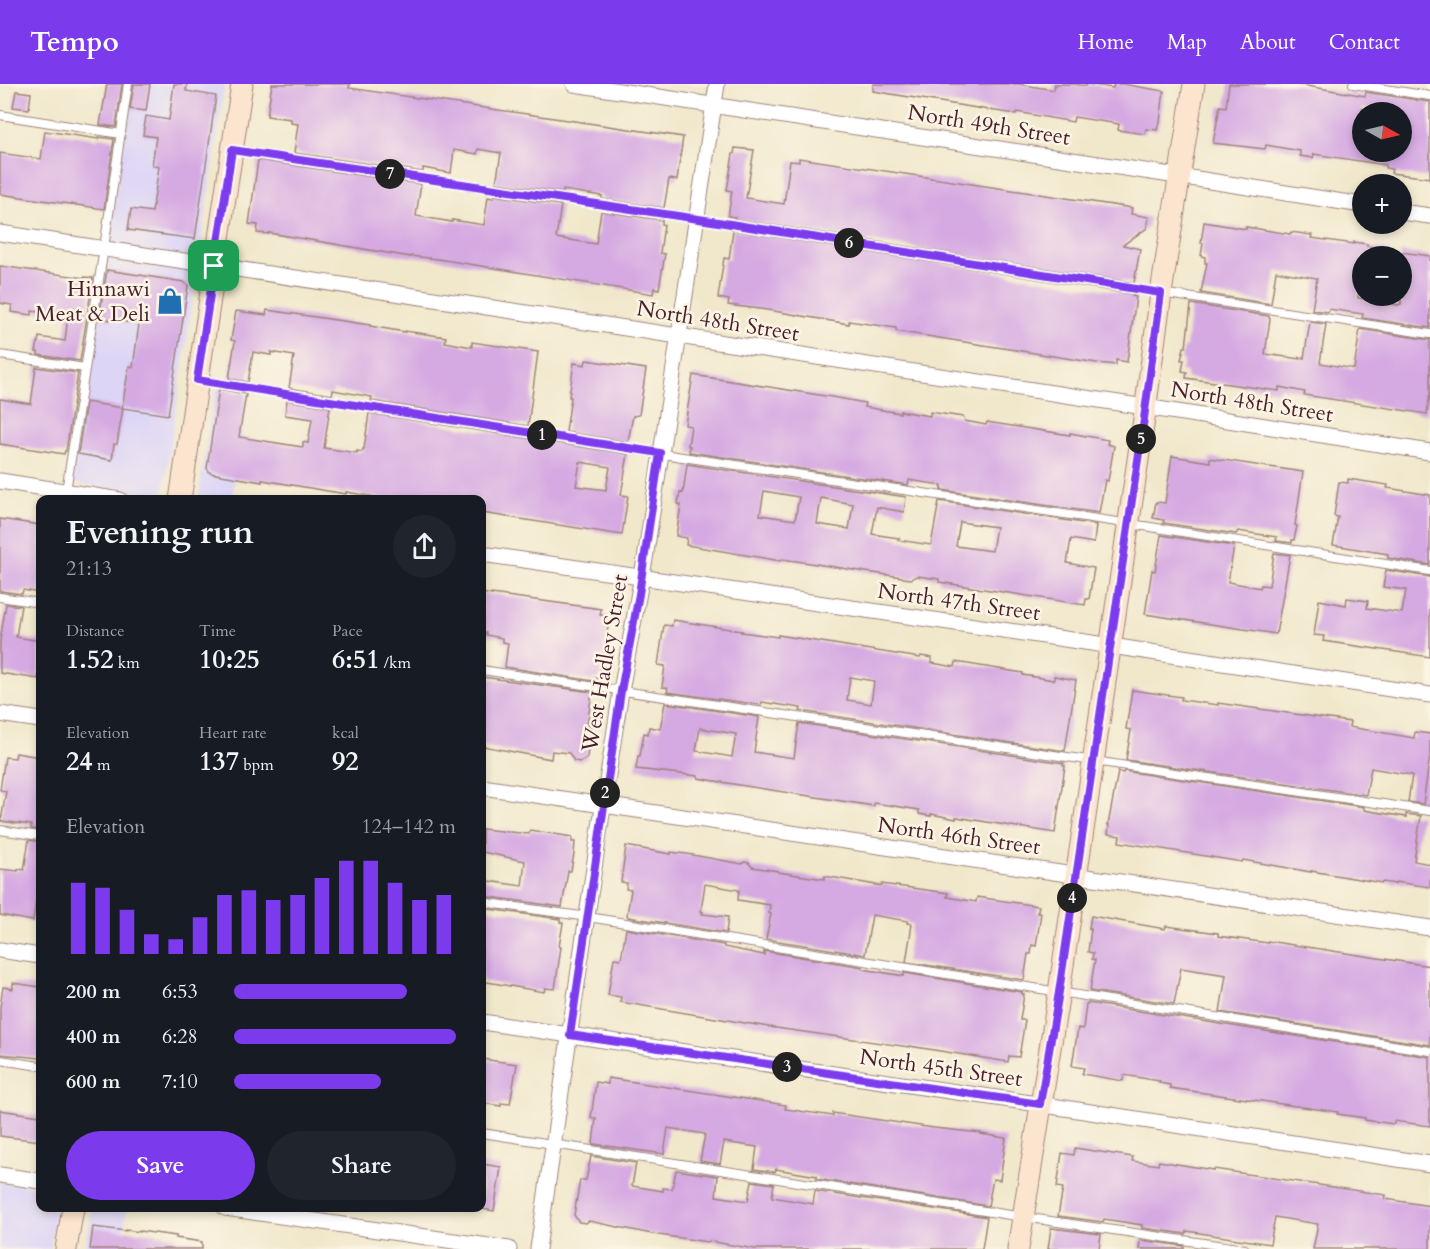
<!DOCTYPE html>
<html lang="en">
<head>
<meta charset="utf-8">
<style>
  body { margin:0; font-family:Cardo,serif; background:#20242c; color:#f1f3f6; height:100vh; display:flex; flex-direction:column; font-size:22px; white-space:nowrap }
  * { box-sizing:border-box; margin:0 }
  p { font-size:20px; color:#9ea1a6 }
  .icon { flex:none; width:33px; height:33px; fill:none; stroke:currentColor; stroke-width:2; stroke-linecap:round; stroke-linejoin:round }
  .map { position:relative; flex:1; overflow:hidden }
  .sheet { position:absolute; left:36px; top:411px; width:450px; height:717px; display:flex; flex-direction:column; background:#171b24; border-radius:12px; box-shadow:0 3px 9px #0003 }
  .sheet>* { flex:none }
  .needle { width:39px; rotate:98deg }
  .controls { position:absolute; left:1352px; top:18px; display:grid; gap:12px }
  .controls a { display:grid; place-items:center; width:60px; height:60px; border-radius:50%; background:#171b24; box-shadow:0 3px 9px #0003; font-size:30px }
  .pin { position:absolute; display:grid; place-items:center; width:51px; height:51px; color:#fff; margin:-26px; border-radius:12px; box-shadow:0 3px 9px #0006 }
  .km { position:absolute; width:30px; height:30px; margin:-15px; border-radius:50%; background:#222; color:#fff; font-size:16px; line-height:30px; text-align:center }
  .round { display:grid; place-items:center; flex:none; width:63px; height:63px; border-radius:32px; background:#20242c }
  .head { display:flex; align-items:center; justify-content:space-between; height:102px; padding:0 30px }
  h1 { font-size:33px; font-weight:800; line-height:45px }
  .figures { display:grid; grid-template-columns:repeat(3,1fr); gap:9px; height:102px; padding:6px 30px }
  .figures div { display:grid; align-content:center }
  .figures b { font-size:26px; font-weight:800 }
  .figures small { font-size:16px; font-weight:400 }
  .figures p { font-size:16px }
  .chart { height:168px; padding:12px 30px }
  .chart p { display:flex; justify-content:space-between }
  .chart svg { width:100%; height:108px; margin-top:6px; stroke:#7c3aed; stroke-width:6 }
  .cta { display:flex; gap:12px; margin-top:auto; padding:12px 30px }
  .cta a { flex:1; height:69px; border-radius:36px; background:#7c3aed; color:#fff; font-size:24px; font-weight:800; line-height:69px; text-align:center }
  .cta a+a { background:#20242c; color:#f1f3f6 }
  ul { padding:0 30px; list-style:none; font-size:20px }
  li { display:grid; grid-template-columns:96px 72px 1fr; align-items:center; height:45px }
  li i { height:15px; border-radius:8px; background:#7c3aed }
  header { display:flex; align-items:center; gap:36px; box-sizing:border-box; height:84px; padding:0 30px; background:#7c3aed; color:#fff }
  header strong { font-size:28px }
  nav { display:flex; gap:33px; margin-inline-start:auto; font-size:21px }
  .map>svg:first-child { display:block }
  .built { fill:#ddd5f6 }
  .building { fill:#d5a9e2; fill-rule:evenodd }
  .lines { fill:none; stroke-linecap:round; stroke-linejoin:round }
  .lane-casing { stroke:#9e847c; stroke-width:10 }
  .street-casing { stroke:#9e847c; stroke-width:17 }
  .secondary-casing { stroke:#9e847c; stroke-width:23 }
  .lane { stroke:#fff; stroke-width:8 }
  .street { stroke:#fff; stroke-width:15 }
  .secondary { stroke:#fce5cf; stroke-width:21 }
  .route-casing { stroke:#fff; stroke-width:12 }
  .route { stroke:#7c3aed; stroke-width:8 }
  .labels { text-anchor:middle; stroke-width:5; stroke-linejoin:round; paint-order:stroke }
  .street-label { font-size:22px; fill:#4a1f2b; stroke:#fcf5e5 }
  .poi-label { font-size:22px; fill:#4a1f2b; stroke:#fcf5e5; text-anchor:end }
</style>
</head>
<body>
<header>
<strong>Tempo</strong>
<nav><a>Home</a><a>Map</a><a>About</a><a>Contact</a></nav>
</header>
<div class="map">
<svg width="1430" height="1165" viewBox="0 0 1430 1165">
  <rect width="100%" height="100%" fill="#fcf5e5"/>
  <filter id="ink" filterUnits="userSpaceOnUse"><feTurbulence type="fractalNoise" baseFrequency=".0167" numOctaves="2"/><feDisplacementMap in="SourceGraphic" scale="12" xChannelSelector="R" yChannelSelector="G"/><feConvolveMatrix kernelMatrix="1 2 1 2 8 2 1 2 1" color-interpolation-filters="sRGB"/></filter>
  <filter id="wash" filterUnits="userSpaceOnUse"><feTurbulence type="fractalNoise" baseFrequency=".008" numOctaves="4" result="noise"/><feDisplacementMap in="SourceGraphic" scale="24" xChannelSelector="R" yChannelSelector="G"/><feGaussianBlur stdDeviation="1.35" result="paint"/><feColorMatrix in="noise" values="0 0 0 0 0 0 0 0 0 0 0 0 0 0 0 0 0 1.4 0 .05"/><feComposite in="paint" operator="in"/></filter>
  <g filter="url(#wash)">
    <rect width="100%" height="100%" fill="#f1e8cc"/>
    <!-- built -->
    <g class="built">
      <polygon points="132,0 225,0 164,404 162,408 155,411 71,399"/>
      <polygon points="215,304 247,309 232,415 201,415 199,411"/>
      <polygon points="0,1098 40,1104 40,1124 56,1124 50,1165 0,1165"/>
      <polygon points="92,1124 127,1124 121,1165 85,1165"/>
    </g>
    <g id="blocks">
      <!-- building -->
      <g class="building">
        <polygon points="107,0 122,0 116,43 100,41"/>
        <polygon points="134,0 150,0 146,27 130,25"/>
        <polygon points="174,0 187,0 186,7 216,12 195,155 128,146 131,125 152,128 159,83 152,81 156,53 143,51 146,32 169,36"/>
        <polygon points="272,0 350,0 349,4 683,53 677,96 669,95 664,124 602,115 602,112 563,106 563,109 496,99 501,69 478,65 477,70 454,66 451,89 423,84 423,88 294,69 298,40 291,39 291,35 267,32"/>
        <polygon points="873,0 1018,0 1054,6 1055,0 1075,0 1086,2 1087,0 1113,4 1114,0 1122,0 1164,7 1160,38 1159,38 1157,46 1146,45 1145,50 1118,46 1119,40 1074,33 1073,38 1017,28 1016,30 989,26 873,7"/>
        <path d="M 1229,0 L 1295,0 L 1365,12 L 1366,8 L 1430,18 L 1430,94 L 1391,89 L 1392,85 L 1385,84 L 1386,81 L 1314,70 L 1313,74 L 1300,72 L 1300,67 L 1266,61 L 1265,65 L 1213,59 L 1220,22 L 1226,23 ZM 1362,24 L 1388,28 L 1401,28 L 1401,68 L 1362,68 Z"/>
        <polygon points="16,7 31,9 29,25 13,23"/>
        <polygon points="45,47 98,55 98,53 114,55 104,125 0,110 0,69 41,75"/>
        <polygon points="735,64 754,66 746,114 784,120 790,77 799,78 799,74 1132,124 1131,130 1149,133 1147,144 1123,161 1140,165 1134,199 734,135 735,133 728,132 732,107 727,106 733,70 734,70"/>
        <polygon points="258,76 421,100 416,132 452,138 452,136 484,141 488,113 494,114 494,111 561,121 556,154 596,160 601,127 662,136 662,140 664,141 660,169 665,170 659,205 654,204 653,210 438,175 411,172 411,173 269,149 269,150 257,149 258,141 249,140"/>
        <polygon points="1204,138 1246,145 1246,143 1290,150 1291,148 1312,151 1311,154 1354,160 1354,158 1367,160 1367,162 1386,165 1386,172 1362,172 1362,191 1358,214 1398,221 1401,220 1401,168 1430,172 1430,244 1362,234 1363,230 1329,225 1328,228 1312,226 1317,194 1276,187 1271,220 1201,209 1207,179 1205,179 1205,173 1201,172 1203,159 1201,159"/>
        <polygon points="733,146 1132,210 1132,212 1136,213 1127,278 1116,276 1116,281 1097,279 920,251 896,247 896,244 849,237 849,240 768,226 728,221 729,216 718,214 724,174 729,175"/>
        <polygon points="0,182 85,194 85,193 93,194 80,277 38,271 38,268 36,268 39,253 65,257 68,232 32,227 32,231 11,228 12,221 0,219"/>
        <polygon points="107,186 184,198 188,202 168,331 123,324 117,360 114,360 112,376 78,370 86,318 122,324 129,282 133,283 139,240 99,234"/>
        <polygon points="1191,220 1269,232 1269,234 1270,235 1265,270 1300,275 1300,273 1304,274 1310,238 1326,240 1320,279 1354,285 1360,245 1430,256 1430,309 1427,330 1304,311 1305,308 1279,303 1279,307 1186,294 1187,288 1182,287 1184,276 1181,276 1184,263 1186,263"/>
        <polygon points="267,226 370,241 370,242 405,248 405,247 446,253 445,258 472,263 472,258 538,268 528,342 371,317 372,313 333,306 332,311 289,304 294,272 271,268 271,271 253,268 248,298 229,295 235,257 231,256 236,227 266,231"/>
        <polygon points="586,276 646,285 639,331 633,332 628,358 566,348 571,313 569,313 574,279 585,281"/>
        <polygon points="36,283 78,289 66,367 65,367 64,370 0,360 0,315 31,320"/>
        <polygon points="693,291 838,314 865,319 864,323 900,329 900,327 930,332 930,328 963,333 965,337 986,341 987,338 1070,351 1070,349 1108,356 1107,360 1114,362 1108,397 1105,396 1099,429 941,406 942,401 909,396 908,401 689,368 690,362 688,362 691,342 685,341"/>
        <path d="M 219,305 L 246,310 L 239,353 L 303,363 L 303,358 L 308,359 L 312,335 L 285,331 L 287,316 L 330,323 L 324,364 L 357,369 L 357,367 L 362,368 L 363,365 L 364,365 L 369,329 L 628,370 L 621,411 L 628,412 L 622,451 L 482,429 L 482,416 L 381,416 L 382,414 L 346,408 L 346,410 L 262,396 L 262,398 L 210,389 L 207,384 ZM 580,378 L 610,383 L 606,406 L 576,402 Z"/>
        <polygon points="1172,372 1210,378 1210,374 1303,388 1295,441 1297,442 1294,456 1292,456 1292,459 1276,457 1277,453 1238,447 1236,450 1163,439 1164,436 1153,434 1156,418 1165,419"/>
        <path d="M 687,380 L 906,413 L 904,428 L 877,423 L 872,450 L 899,454 L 898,456 L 931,461 L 939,417 L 1096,441 L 1094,459 L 1071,455 L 1067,479 L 1094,484 L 1089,515 L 1086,515 L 1085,521 L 939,498 L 939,495 L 917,492 L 911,495 L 903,494 L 902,493 L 866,488 L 810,479 L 782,475 L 781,477 L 686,461 L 687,454 L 676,452 L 681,421 L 678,420 L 680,408 L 683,409 ZM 764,407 L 799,413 L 795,436 L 760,431 ZM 821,414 L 853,420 L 849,445 L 817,440 ZM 960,438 L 996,443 L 992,467 L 956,462 Z"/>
        <polygon points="1348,395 1388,401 1387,404 1430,411 1430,481 1388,474 1388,470 1333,461 1338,433 1334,432 1339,398 1348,399"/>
        <polygon points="0,435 40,441 40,509 23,506 22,510 0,507"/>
        <polygon points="1161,451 1234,462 1228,498 1260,504 1261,501 1269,502 1274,469 1290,471 1276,550 1145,530 1152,486 1155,487"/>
        <polygon points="1386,486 1430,493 1430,573 1323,557 1324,552 1314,551 1319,516 1346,521 1347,514 1368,517 1367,524 1402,529 1406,506 1383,503"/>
        <polygon points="482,509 492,511 492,510 601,525 600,531 610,532 599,595 594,594 593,597 505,583 508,559 502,558 502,554 486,551 486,549 482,549"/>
        <polygon points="6,520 21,522 16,553 40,557 40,577 38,595 0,589 0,557"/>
        <path d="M 673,536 L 742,547 L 741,548 L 778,553 L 778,551 L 920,574 L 921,572 L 932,574 L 932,579 L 955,583 L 956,578 L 1023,589 L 1023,591 L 1054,596 L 1054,592 L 1076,596 L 1065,667 L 800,627 L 801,624 L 762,618 L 761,621 L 667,608 L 668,604 L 662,603 L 665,582 L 658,581 L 664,541 L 672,542 ZM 850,593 L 874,597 L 871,620 L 847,616 Z"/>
        <polygon points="482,593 592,608 587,642 591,642 589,653 593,655 592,662 588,664 587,674 580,678 574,677 569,669 552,667 551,675 482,662"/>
        <polygon points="1132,606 1182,613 1181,616 1218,621 1218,619 1350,638 1349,643 1414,654 1415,648 1430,650 1430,672 1423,720 1408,718 1412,691 1371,684 1366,711 1126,676 1131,646 1126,645"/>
        <path d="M 665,619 L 759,633 L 754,668 L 794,674 L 799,639 L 1064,679 L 1063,681 L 1065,682 L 1055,749 L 956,733 L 956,735 L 931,730 L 931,732 L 919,730 L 919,726 L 888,721 L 874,719 L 874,722 L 739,701 L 698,694 L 698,692 L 636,685 L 638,672 L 640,672 L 644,649 L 648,650 L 649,643 L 660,645 ZM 700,644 L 736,650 L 732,673 L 696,667 Z"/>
        <polygon points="16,669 40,673 40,746 31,745 31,741 1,737 6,707 0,706 5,673 15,674"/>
        <polygon points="1124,687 1364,723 1364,726 1406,733 1406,730 1421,732 1414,777 1430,780 1430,803 1396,798 1395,800 1383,798 1382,799 1311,787 1311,788 1243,776 1242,778 1119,758 1120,752 1108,750 1109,741 1108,741 1118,688 1123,689"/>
        <polygon points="482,745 529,750 530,746 572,753 572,758 575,758 574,770 571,787 568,787 562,823 482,812 482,796 522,802 525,777 482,768"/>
        <polygon points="29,756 40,758 40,786 33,837 0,831 0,785 18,787 18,785 24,786"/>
        <polygon points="626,762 671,770 671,768 687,770 742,780 744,778 749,779 752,783 778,787 778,788 824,795 825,792 882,802 882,800 948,809 947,813 976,818 977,813 1039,822 1037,829 1041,829 1036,862 1032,861 1031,870 1028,870 1024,896 906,878 912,840 907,839 908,837 872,831 865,871 766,855 771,830 769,829 770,821 738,816 739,806 705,800 701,827 703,828 702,830 728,833 726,849 628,833 627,831 631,806 626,805 627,799 621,798"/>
        <polygon points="482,824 560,835 560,838 563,839 559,863 561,863 555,905 545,904 544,908 482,897"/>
        <polygon points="1091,832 1165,845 1166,842 1218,849 1218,852 1268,859 1268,857 1430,882 1430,961 1220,928 1226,891 1181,884 1174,920 1090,907 1095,876 1092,875 1093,869 1088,868 1091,845 1089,844"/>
        <polygon points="626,845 724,861 724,863 764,871 764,867 863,883 863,885 904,892 904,889 1022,908 1022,910 1024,910 1020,936 1025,936 1019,973 1009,972 1008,978 909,962 909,963 769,943 620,918 621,913 608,911 614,874 621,875"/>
        <polygon points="13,899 40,903 40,974 0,970 0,923 3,903 13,905"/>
        <polygon points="1088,919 1430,973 1430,1042 1394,1037 1394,1040 1365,1036 1365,1034 1337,1030 1338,1028 1170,1004 1170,1001 1159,999 1160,997 1124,991 1123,997 1082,990 1084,984 1072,982 1078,944 1083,945 1086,920"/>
        <polygon points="482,975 517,980 510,1020 501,1019 501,1022 482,1019"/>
        <polygon points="608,994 786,1021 785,1025 833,1032 833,1029 934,1044 981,1049 981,1050 1006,1054 1000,1096 993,1095 988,1122 817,1095 817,1092 776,1085 775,1088 754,1085 757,1063 724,1058 720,1080 700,1077 705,1050 668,1044 664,1070 593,1060 596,1034 591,1034 596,998 608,1000"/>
        <polygon points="0,1026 40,1032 40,1057 0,1052"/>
        <polygon points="1075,1064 1133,1073 1132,1077 1158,1081 1159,1077 1214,1086 1214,1085 1386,1111 1385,1115 1430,1122 1430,1165 1313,1165 1318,1140 1275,1133 1270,1160 1187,1147 1186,1150 1142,1144 1142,1141 1104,1135 1103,1138 1058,1132 1063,1104 1057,1103 1062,1069 1074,1071"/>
        <polygon points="591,1072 636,1079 632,1102 663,1107 663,1104 672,1105 676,1086 718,1092 716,1112 748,1117 752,1097 774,1100 772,1113 813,1120 815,1107 987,1133 982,1165 755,1165 709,1157 708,1158 652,1150 589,1137 586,1139 579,1138 574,1131 580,1096 586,1096"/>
        <polygon points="482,1080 501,1083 494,1127 482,1125"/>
        <polygon points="93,1143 126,1147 126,1146 140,1148 140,1147 176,1152 176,1154 202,1158 202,1165 90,1165"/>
        <polygon points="1051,1144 1101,1150 1099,1165 1048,1165"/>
        <polygon points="1140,1156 1184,1162 1184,1165 1139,1165"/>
      </g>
    </g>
  </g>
  <g filter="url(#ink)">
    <use href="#blocks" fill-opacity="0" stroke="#9e847c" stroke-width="1.5"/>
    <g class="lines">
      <defs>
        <g id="lane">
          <polyline points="1353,0 1430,12"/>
          <polyline points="0,31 121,50"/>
          <polyline points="234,66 712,137 1161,209 1430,250"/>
          <polyline points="0,271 85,284"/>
          <polyline points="198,296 676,372 1144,442 1430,487"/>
          <polyline points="66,407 104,164 128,0"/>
          <polyline points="0,513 40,519"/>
          <polyline points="482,586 1430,727"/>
          <polyline points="0,746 40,752"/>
          <polyline points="482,818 588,833 1430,967"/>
          <polyline points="0,976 40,982"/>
          <polyline points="482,1049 1023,1133 1245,1165"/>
        </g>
        <g id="street">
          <polyline points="574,0 1197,95 1362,121"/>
          <polyline points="1401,128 1430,132"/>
          <polyline points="0,149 1145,323 1430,368"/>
          <polyline points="0,397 120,416"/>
          <polyline points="482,470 1092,559 1430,611"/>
          <polyline points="0,630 40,636"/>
          <polyline points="482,703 1430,844"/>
          <polyline points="0,866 40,872"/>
          <polyline points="482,938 1058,1023 1430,1080"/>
          <polyline points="0,1091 40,1097"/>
          <polyline points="225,1124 509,1165"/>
          <polyline points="538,1165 601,736 621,607 645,475 717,0"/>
        </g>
        <g id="secondary">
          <polyline points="180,416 242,0"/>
          <polyline points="66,1165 73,1124"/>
          <polyline points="1018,1165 1059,908 1143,342 1161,209 1194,0"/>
        </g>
      </defs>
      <!-- lane casing -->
      <use href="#lane" class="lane-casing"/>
      <!-- street casing -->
      <use href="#street" class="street-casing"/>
      <!-- secondary casing -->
      <use href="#secondary" class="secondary-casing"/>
      <!-- lane -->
      <use href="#lane" class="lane"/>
      <!-- street -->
      <use href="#street" class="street"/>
      <!-- secondary -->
      <use href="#secondary" class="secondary"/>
    </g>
  </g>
  <g class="lines" filter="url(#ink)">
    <defs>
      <polygon id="route" points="232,66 712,137 1161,209 1143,342 1059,908 1040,1020 570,951 621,607 639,510 660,369 197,296"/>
    </defs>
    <!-- route casing -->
    <use href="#route" class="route-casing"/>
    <!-- route -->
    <use href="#route" class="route"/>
  </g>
  <!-- icons -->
  <defs>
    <symbol id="shop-bare" viewBox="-9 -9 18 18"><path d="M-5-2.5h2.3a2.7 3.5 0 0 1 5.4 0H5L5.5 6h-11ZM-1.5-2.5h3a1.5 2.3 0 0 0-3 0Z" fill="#1f6fb2" stroke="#fcf5e5" stroke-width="2.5" paint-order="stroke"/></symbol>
  </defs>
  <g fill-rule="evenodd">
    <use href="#shop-bare" x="151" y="198" width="38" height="38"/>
  </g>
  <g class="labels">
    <!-- street labels -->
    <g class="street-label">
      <text transform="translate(989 40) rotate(9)" y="8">North 49th Street</text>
      <text transform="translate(718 236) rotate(9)" y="8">North 48th Street</text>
      <text transform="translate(1252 317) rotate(9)" y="8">North 48th Street</text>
      <text transform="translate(959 517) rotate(8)" y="8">North 47th Street</text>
      <text transform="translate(604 579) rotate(-80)" y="8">West Hadley Street</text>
      <text transform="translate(959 751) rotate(8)" y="8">North 46th Street</text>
      <text transform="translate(941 983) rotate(8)" y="8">North 45th Street</text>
    </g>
    <!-- poi labels -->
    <g class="poi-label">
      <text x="150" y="212">Hinnawi<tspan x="150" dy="25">Meat &amp; Deli</tspan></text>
    </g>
  </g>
</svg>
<div class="controls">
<a><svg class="needle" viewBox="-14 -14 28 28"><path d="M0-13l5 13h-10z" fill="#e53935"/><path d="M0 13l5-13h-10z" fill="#9ea1a6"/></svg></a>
<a>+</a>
<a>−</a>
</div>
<div class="pin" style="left:214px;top:182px;background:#1e9e55"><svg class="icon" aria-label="arrive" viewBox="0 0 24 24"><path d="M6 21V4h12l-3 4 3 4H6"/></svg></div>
<b class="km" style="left:542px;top:351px">1</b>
<b class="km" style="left:605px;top:709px">2</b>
<b class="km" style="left:787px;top:983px">3</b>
<b class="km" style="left:1072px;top:814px">4</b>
<b class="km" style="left:1141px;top:355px">5</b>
<b class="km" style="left:849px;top:159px">6</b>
<b class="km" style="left:390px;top:90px">7</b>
<section class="sheet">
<div class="head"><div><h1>Evening run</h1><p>21:13</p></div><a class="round"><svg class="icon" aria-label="share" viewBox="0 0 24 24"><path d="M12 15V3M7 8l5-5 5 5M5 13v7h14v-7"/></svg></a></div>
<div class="figures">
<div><p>Distance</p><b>1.52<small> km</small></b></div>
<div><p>Time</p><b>10:25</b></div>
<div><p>Pace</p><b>6:51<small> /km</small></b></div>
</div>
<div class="figures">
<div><p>Elevation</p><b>24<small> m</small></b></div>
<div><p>Heart rate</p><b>137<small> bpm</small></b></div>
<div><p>kcal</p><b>92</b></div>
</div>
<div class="chart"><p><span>Elevation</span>124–142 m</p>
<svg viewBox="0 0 160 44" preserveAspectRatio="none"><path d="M5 44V15M15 44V17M25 44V26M35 44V36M45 44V38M55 44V29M65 44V20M75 44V18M85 44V22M95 44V20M105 44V13M115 44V6M125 44V6M135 44V15M145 44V22M155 44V20"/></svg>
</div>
<ul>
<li><b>200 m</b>6:53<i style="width:78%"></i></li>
<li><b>400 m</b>6:28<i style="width:100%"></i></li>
<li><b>600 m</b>7:10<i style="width:66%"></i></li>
</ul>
<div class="cta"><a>Save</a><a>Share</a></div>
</section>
</div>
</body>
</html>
